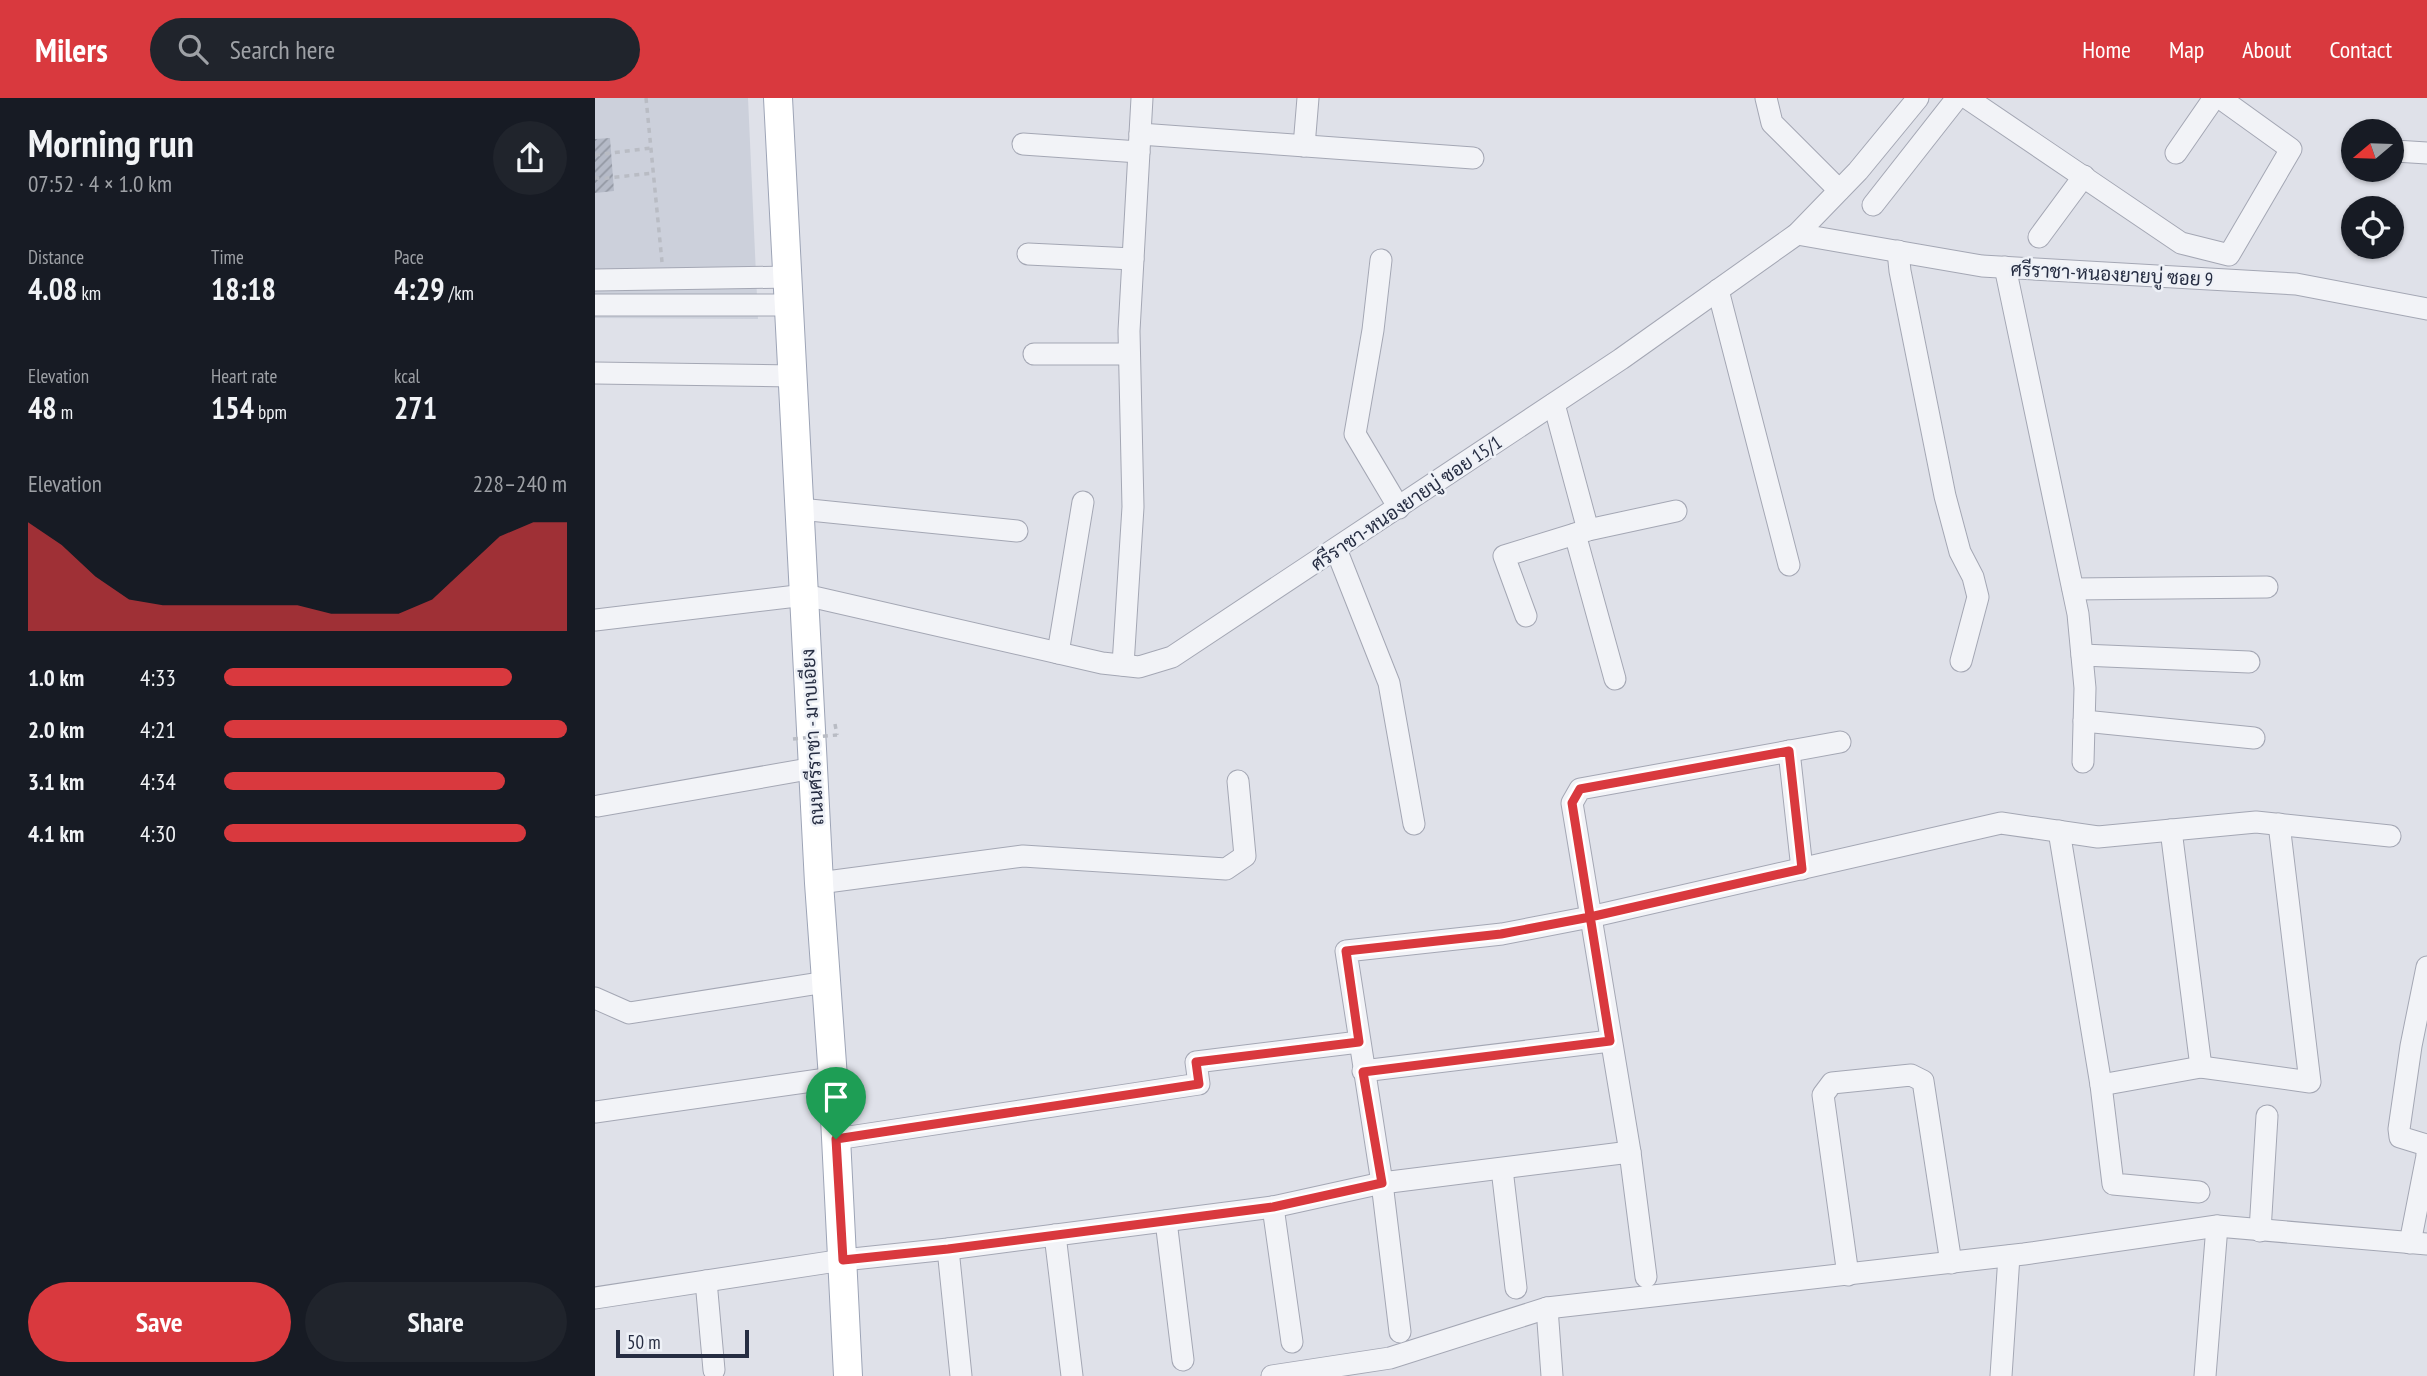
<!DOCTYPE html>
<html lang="en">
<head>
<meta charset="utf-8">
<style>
  body { margin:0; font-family:"PT Sans Narrow",Sarabun,sans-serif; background:#20242c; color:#f1f3f6; height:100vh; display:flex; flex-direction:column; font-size:26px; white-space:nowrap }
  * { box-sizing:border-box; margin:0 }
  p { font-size:23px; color:#9ea1a6 }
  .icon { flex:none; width:38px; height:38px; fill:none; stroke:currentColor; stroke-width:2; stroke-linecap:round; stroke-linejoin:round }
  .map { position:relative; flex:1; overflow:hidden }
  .details { display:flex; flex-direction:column; background:#171b24; width:595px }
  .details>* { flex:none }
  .needle { width:46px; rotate:251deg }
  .tools { position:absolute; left:1746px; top:21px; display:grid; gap:14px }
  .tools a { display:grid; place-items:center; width:63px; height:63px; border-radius:50%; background:#171b24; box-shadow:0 2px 5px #0004; font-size:35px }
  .scale { position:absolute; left:21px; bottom:18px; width:133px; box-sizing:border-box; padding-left:7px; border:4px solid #262d42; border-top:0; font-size:19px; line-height:24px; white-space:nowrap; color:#262d42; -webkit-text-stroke:5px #eef1f7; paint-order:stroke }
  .pin { position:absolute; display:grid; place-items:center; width:60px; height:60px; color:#fff; margin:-72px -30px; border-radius:50% 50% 50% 0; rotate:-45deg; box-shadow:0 0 7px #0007 }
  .pin .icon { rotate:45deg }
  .round { display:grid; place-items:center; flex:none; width:74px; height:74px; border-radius:37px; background:#20242c }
  .overview { display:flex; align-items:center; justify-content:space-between; height:119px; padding:0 28px }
  h1 { font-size:38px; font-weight:700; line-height:52px }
  .figures { display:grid; grid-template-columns:repeat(3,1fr); gap:10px; height:119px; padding:7px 28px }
  .figures div { display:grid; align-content:center }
  .figures b { font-size:30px; font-weight:700 }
  .figures small { font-size:19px; font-weight:400 }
  .figures p { font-size:19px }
  .chart { height:196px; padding:14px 28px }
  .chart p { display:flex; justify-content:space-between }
  .chart svg { width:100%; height:126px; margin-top:7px; fill:#d9393e; opacity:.7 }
  .action { display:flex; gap:14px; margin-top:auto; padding:14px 28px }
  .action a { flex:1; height:80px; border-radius:42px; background:#d9393e; color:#fff; font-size:28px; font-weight:700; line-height:80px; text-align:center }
  .action a+a { background:#20242c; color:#f1f3f6 }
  ul { padding:0 28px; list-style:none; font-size:23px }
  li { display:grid; grid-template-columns:112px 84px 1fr; align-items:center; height:52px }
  li i { height:18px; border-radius:9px; background:#d9393e }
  header { display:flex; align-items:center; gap:42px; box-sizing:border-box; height:98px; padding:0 35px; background:#d9393e; color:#fff }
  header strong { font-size:33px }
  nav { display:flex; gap:38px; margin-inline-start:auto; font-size:24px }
  .search { width:490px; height:63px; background:#20242c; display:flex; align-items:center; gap:18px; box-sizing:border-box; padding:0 24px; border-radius:38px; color:#9ea1a6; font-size:26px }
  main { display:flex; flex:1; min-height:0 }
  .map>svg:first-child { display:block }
  .built { fill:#ccd0db }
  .building { fill:url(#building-hatch) }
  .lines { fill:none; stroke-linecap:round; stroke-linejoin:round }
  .minor-casing { stroke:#a4a7b4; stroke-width:23 }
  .major-casing { stroke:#9da4b6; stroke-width:30 }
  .path { stroke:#b9bcc4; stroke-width:3.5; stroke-dasharray:5 5; stroke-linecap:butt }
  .minor { stroke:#f2f3f7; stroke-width:21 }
  .major { stroke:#fff; stroke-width:28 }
  .path-bridge { stroke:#b9bcc4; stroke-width:3.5; stroke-dasharray:5 5; stroke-linecap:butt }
  .route-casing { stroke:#fff; stroke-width:14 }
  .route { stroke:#d9393e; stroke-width:9 }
  .labels { text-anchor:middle; stroke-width:5; stroke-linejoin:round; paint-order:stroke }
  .street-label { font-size:19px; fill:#262d42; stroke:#eef1f7 }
</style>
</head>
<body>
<header>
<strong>Milers</strong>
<div class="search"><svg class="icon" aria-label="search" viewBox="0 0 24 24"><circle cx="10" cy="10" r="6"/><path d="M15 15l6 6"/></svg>Search here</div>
<nav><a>Home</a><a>Map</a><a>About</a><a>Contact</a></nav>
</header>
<main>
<section class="details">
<div class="overview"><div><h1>Morning run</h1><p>07:52 · 4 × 1.0 km</p></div><a class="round"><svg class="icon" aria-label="share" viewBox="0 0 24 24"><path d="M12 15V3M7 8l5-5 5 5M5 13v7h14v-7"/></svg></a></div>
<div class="figures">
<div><p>Distance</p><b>4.08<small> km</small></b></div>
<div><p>Time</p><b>18:18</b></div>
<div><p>Pace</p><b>4:29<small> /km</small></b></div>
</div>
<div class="figures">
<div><p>Elevation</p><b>48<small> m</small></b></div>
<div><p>Heart rate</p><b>154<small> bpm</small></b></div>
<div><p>kcal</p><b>271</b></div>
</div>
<div class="chart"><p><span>Elevation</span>228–240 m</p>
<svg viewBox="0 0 160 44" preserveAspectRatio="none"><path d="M0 44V6L10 14L20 25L30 33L40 35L50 35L60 35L70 35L80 35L90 38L100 38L110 38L120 33L130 22L140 11L150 6L160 6V44z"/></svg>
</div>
<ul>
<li><b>1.0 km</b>4:33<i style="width:84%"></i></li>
<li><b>2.0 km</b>4:21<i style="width:100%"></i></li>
<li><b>3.1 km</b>4:34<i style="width:82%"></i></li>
<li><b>4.1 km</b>4:30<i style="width:88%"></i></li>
</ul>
<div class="action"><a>Save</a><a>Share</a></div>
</section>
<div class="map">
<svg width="1832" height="1278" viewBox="0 0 1832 1278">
  <defs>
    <pattern id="building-hatch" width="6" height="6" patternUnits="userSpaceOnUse" patternTransform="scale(1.75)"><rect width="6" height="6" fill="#b5bac7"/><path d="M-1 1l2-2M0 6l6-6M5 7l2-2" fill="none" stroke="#9398a3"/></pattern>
  </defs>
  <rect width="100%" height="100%" fill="#dfe1e9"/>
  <!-- built -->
  <polygon class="built" points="0,0 153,0 163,221 0,220"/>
  <!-- building -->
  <polygon class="building" points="15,40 19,93 0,95 0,41"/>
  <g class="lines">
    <defs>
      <g id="minor">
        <polyline points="1171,0 1177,25 1244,92"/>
        <polyline points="1372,0 1586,145 1634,157 1696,51 1625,0"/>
        <polyline points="545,36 878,60"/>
        <polyline points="428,46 544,54"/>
        <polyline points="709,48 713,0"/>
        <polyline points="1800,53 1832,55"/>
        <polyline points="1581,55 1619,0"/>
        <polyline points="1278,107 1362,0"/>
        <polyline points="1202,136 1387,168 1701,186 1832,211"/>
        <polyline points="1444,139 1489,78"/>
        <polyline points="1303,153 1305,173 1350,398 1365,454 1378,479 1383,499 1366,563"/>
        <polyline points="433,156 538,161"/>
        <polyline points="786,162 778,232 760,336 804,410"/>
        <polyline points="1410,169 1483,516 1490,590 1488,664"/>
        <polyline points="0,182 193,179"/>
        <polyline points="1123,192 1194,467"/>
        <polyline points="0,207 194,207"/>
        <polyline points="439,256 534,256"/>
        <polyline points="0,275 198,278"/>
        <polyline points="959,306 993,432"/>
        <polyline points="205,411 422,433"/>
        <polyline points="980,436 1020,581"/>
        <polyline points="741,451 794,585 819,726"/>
        <polyline points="1478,491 1672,489"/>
        <polyline points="931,518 909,458 993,432 1081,413"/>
        <polyline points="0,522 210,497 507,565 544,569 577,559 1026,261 1202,136 1263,73 1323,0"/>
        <polyline points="463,555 488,404"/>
        <polyline points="1487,557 1654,564"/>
        <polyline points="528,567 538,409 534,233 547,0"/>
        <polyline points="1489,623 1659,640"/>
        <polyline points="1194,653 1207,771"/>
        <polyline points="3,708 219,670"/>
        <polyline points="1576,732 1606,969"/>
        <polyline points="1464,733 1506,987 1518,1086 1604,1094"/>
        <polyline points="224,785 428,758 631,771 650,758 643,683"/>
        <polyline points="1832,869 1816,948 1804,1031 1805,1039 1831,1047 1832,1055"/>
        <polyline points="0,900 34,915 231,884"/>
        <polyline points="768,973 1015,943"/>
        <polyline points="1506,987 1606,969 1715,984 1684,726"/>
        <polyline points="0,1014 238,980"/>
        <polyline points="241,1041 604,986 601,964 764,944"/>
        <polyline points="907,1071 921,1190"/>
        <polyline points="678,1109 697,1244"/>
        <polyline points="571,1123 588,1262"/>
        <polyline points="1665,1133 1672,1018"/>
        <polyline points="460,1137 477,1278"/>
        <polyline points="1815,1145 1832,1058"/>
        <polyline points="353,1151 366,1278"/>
        <polyline points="1253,1177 1228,997 1237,985 1316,977 1328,983 1356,1165"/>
        <polyline points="1051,1179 1035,1054 977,705 985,691 1245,644"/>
        <polyline points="111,1183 119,1272"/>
        <polyline points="0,1200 248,1162 353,1151 678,1109 787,1085 1035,1054"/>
        <polyline points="952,1210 957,1278"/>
        <polyline points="805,1234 787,1085 751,853 907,836 995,819 1406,725 1503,739 1661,724 1795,738"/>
        <polyline points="677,1278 795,1260 952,1210 1429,1156 1622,1128 1832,1146"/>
        <polyline points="1406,1278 1414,1158"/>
        <polyline points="1610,1278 1622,1128"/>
      </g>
      <polyline id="major" points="183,0 224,785 238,980 253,1278"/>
    </defs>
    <!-- minor casing -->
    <use href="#minor" class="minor-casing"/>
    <!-- major casing -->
    <use href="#major" class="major-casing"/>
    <!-- path -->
    <g class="path">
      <polyline points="51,0 67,164"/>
      <polyline points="0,57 56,50"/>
      <polyline points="0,79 4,81 58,75"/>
      <polyline points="240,626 242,637"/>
    </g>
    <!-- minor -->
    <use href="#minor" class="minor"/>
    <!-- major -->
    <use href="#major" class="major"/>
    <!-- path-bridge -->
    <polyline class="path-bridge" points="198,641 242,637"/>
  </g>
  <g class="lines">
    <defs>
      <polyline id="route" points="241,1041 604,986 601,964 764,944 751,853 906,836 995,819 1207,771 1194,653 985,691 977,705 1015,943 768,974 787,1085 678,1109 353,1151 248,1162 241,1041"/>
    </defs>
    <!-- route casing -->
    <use href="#route" class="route-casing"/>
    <!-- route -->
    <use href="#route" class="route"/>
  </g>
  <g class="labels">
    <!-- street labels -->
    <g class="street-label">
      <text transform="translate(1517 176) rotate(3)" y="7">ศรีราชา-หนองยายบู่ ซอย 9</text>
      <text transform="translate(811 405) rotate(-34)" y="7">ศรีราชา-หนองยายบู่ ซอย 15/1</text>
      <text transform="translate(217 639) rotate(-93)" y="7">ถนนศรีราชา - มาบเอียง</text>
    </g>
  </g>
</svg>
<div class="tools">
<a><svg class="needle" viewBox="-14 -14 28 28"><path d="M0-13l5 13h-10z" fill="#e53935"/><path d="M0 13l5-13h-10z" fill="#9ea1a6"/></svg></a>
<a><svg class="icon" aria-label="locate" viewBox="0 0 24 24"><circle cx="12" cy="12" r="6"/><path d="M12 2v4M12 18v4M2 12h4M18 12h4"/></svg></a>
</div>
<div class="scale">50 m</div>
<div class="pin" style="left:241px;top:1041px;background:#1e9e55"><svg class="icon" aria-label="arrive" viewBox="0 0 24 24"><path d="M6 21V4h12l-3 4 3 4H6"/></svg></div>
</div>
</main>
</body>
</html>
